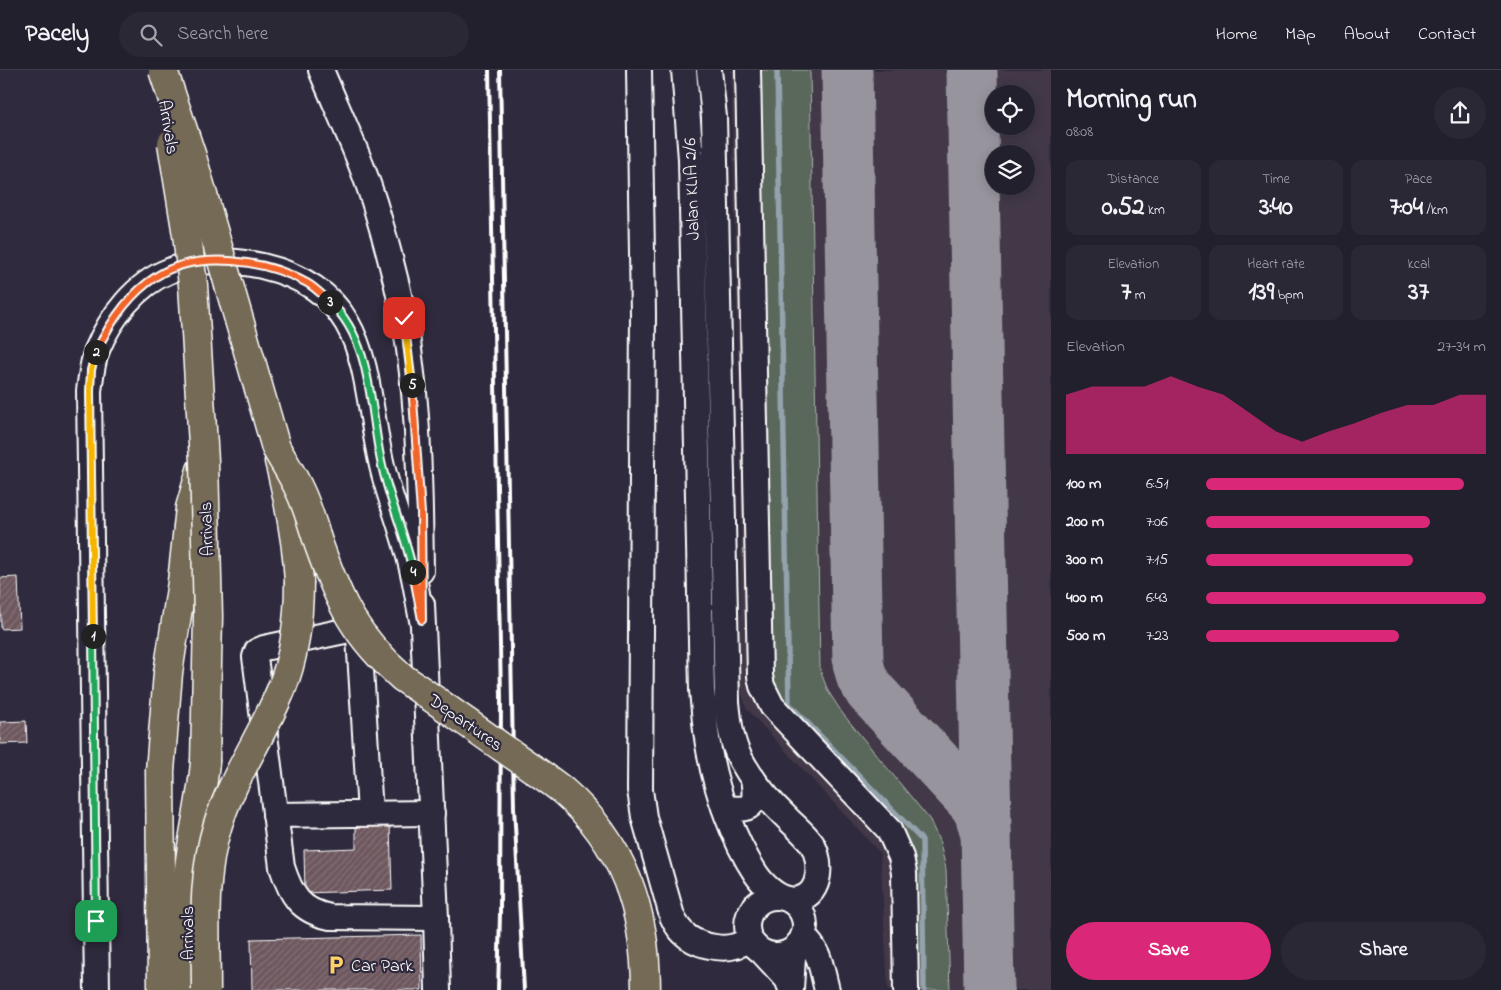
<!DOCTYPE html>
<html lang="en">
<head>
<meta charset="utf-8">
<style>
  body { margin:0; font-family:"Indie Flower",sans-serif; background:#2b2836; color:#f1f3f6; height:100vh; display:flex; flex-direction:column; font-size:19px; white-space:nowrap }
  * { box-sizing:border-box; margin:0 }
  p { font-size:16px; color:#a3a3aa }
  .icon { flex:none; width:28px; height:28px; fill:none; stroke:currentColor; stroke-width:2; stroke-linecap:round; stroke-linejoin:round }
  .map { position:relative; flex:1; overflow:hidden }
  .sheet { display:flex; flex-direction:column; background:#23202e; width:450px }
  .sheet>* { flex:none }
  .tools { position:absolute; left:985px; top:15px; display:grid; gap:10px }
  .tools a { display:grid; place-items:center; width:50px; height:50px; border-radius:50%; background:#23202e; box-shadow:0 2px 12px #0003,0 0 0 1px #403e4a; font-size:25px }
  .pin { position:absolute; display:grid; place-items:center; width:42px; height:42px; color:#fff; margin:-21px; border-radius:10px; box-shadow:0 2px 8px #0006 }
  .km { position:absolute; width:25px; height:25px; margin:-12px; border-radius:50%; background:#222; color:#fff; font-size:14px; line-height:25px; text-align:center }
  .round { display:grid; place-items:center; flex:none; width:52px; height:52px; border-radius:26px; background:#2b2836 }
  .headline { display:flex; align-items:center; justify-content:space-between; height:85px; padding:0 15px }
  h1 { font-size:28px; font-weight:700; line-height:38px }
  .metrics { display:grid; grid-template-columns:repeat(3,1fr); gap:8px; height:85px; padding:5px 15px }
  .metrics div { display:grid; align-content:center; border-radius:12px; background:#2b2836; text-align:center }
  .metrics b { font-size:25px; font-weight:700 }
  .metrics small { font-size:14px; font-weight:400 }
  .metrics p { font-size:14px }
  .chart { height:140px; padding:10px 15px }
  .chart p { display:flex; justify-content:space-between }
  .chart svg { width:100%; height:90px; margin-top:5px; fill:#db2777; opacity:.7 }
  .primary-button { display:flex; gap:10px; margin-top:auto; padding:10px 15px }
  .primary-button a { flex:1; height:58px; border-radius:30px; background:#db2777; color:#fff; font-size:20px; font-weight:700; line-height:58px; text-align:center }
  .primary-button a+a { background:#2b2836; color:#f1f3f6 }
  ul { padding:0 15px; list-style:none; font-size:16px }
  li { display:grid; grid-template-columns:80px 60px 1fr; align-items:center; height:38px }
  li i { height:12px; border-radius:6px; background:#db2777 }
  header { display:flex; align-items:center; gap:30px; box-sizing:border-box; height:70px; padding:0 25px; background:#23202e; border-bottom:1px solid #403e4a }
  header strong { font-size:24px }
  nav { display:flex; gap:28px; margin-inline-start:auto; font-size:18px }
  .search { width:350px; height:45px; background:#2b2836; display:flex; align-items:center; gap:12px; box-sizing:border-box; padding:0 18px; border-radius:28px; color:#a3a3aa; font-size:19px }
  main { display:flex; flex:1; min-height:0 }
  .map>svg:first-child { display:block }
  .built { fill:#423847; fill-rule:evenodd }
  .grass { fill:#5a675c; stroke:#acb3ae }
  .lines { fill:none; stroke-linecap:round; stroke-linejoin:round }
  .stream { stroke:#94a2ad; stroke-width:5.5 }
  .taxiway { stroke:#97949e; stroke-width:51 }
  .building { fill:url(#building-hatch); stroke:#fff }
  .minor-casing { stroke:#fff; stroke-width:28 }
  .major-casing { stroke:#fff; stroke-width:31 }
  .minor { stroke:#2f2a3d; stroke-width:24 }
  .major { stroke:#756a55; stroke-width:28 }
  .rail { stroke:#fff; stroke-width:4 }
  .major-bridge-casing { stroke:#fff; stroke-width:31; stroke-linecap:butt }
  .major-bridge { stroke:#756a55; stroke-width:28 }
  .split-1-casing { stroke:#fff; stroke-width:10 }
  .split-2-casing { stroke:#fff; stroke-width:10 }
  .split-3-casing { stroke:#fff; stroke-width:10 }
  .split-4-casing { stroke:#fff; stroke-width:10 }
  .split-5-casing { stroke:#fff; stroke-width:10 }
  .split-6-casing { stroke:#fff; stroke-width:10 }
  .split-1 { stroke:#22a559; stroke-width:6 }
  .split-2 { stroke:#f5b400; stroke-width:6 }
  .split-3 { stroke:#f0652b; stroke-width:6 }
  .split-4 { stroke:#22a559; stroke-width:6 }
  .split-5 { stroke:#f0652b; stroke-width:6 }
  .split-6 { stroke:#f5b400; stroke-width:6 }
  .labels { text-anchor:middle; stroke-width:4.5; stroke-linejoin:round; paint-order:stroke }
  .street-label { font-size:18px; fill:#fff; stroke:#2f2a3d }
  .poi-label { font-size:18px; fill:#fff; stroke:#2f2a3d; text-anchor:start }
</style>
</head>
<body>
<header>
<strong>Pacely</strong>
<div class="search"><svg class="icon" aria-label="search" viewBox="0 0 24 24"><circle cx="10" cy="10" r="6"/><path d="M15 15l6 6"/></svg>Search here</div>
<nav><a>Home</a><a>Map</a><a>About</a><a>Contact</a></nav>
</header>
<main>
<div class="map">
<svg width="1051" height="920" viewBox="0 0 1051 920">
  <defs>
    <pattern id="building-hatch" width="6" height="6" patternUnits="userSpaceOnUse" patternTransform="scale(1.25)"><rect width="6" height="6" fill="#6e585e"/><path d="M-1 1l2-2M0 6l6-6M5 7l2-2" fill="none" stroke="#847176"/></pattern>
  </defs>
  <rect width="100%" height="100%" fill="#2f2a3d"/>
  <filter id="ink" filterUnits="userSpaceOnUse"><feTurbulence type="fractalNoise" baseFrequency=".02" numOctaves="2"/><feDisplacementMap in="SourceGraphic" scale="10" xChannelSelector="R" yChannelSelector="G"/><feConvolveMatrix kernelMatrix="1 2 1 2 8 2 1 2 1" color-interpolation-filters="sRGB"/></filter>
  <g filter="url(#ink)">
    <!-- built -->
    <path class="built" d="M 731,0 L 1051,0 L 1051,920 L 888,920 L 880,783 L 746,638 L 740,616 L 741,411 ZM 994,24 L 1026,24 L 1026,56 L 994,56 ZM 994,84 L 1026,84 L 1026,116 L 994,116 Z"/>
    <!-- grass -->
    <polygon class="grass" points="756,0 810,0 820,600 828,621 843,644 930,750 940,773 946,799 950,920 914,920 911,803 769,618"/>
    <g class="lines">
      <!-- stream -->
      <polyline class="stream" points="777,0 789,634 922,770 924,920"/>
      <!-- taxiway -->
      <g class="taxiway">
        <polyline points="847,0 858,593 862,608 870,621 974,733 979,741 986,763"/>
        <polyline points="972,0 989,920"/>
      </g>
    </g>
    <!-- building -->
    <g class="building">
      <polygon points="18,507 20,558 1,559 0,508"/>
      <polygon points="26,651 27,673 0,674 0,652"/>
      <polygon points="390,755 392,820 305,823 304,780 356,778 356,757"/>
      <polygon points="421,865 422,920 252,920 251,869"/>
    </g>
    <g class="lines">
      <defs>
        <g id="minor">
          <path d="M 321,0 C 341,48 364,95 378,145 C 388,178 397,213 404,248 C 419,331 420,417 421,501"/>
          <path d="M 639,0 L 643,244 L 640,720 L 644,747 L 672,846 C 680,865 694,874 715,877 C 722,878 729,878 735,876 C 740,875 745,872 750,870"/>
          <path d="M 684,0 L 691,89 L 702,620 C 704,640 705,660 709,680 C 716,721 733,769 756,804 C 765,817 782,833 799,829 C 822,824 822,790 812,774 C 806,765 796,757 788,749 C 770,732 753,712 741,690 C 731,672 729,652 727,632 L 714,47 L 709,0"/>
          <polyline points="748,0 760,606 762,616 772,636 889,760 901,787 904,803 906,920"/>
          <polyline points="422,534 436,848 438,920"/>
          <path d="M 724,737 C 751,742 758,737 753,709"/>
          <path d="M 370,743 L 359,567 L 355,561 L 349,560 L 264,578 L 257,581 L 255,587 L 282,797 C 291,825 300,841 330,847 L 436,848"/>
          <polyline points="275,745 432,743"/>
          <circle cx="776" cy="856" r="29"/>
          <path d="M 803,866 C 821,882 821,898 827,920"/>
          <polyline points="763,883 787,909 791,919 793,887 798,874"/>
          <path d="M 97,920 L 89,321 C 91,307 92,293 97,280 C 110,248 136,214 169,201 C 198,188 231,189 262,196 C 376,223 361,311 383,400 C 391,432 404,463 411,495 C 416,513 418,532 422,550"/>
        </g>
        <g id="major">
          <path d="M 279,391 C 289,431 297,471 299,512"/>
          <polyline points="162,920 160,701 168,603 182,512 190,438 201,400"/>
          <path d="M 187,920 C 186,883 184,846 188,809 C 191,769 202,731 205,692"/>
        </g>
      </defs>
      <!-- minor casing -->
      <use href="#minor" class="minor-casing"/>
      <!-- major casing -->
      <use href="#major" class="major-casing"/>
      <!-- minor -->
      <use href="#minor" class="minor"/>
      <!-- major -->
      <use href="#major" class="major"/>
      <!-- rail -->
      <g class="rail">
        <polyline points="489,0 501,627 500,844 498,920"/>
        <polyline points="500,0 514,737 524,920"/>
      </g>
      <defs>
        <g id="major-bridge">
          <path d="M 163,0 L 192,87 L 276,378 C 284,392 293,406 300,421 C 308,438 313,457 319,475 C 340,534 355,566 403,608 C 437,631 470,655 503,678 C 523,692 543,705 562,720 C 624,773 646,841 646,920"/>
          <polyline points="172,73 187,165 193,215 204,391 208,546 205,692"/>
          <path d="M 206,920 C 206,865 201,807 218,754 C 233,707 262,666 281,620 C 295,586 299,548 299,512"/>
        </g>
      </defs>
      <!-- major-bridge casing -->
      <use href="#major-bridge" class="major-bridge-casing"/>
      <!-- major-bridge -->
      <use href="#major-bridge" class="major-bridge"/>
    </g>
  </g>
  <g class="lines" filter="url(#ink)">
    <defs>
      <polyline id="split-1" points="93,566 96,851"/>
      <polyline id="split-2" points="93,566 90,321 91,300 96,282"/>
      <path id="split-3" d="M 96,282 C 110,252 130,223 157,206 C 198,180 267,190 307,213 C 316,218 323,226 330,232"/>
      <path id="split-4" d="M 330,232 C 375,274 369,345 383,400 C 391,434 406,467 413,502"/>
      <polyline id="split-5" points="412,315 421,443 422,550 413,502"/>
      <polyline id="split-6" points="404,248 412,315"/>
    </defs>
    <!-- split-1 casing -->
    <use href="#split-1" class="split-1-casing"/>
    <!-- split-2 casing -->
    <use href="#split-2" class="split-2-casing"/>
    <!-- split-3 casing -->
    <use href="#split-3" class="split-3-casing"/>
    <!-- split-4 casing -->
    <use href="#split-4" class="split-4-casing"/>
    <!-- split-5 casing -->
    <use href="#split-5" class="split-5-casing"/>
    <!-- split-6 casing -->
    <use href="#split-6" class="split-6-casing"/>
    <!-- split-1 -->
    <use href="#split-1" class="split-1"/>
    <!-- split-2 -->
    <use href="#split-2" class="split-2"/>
    <!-- split-3 -->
    <use href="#split-3" class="split-3"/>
    <!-- split-4 -->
    <use href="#split-4" class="split-4"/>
    <!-- split-5 -->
    <use href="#split-5" class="split-5"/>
    <!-- split-6 -->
    <use href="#split-6" class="split-6"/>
  </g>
  <!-- icons -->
  <defs>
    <symbol id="parking-bare" viewBox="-9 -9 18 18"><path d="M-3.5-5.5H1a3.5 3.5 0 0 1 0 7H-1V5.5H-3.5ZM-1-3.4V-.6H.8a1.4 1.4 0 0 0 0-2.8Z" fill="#ffd166" stroke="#2f2a3d" stroke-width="2.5" paint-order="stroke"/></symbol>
  </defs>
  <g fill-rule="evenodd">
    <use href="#parking-bare" x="322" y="881" width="28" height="28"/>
  </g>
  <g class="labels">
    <!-- street labels -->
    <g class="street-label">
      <text transform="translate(169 57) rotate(81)" y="6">Arrivals</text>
      <text transform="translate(691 119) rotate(-92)" y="6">Jalan KLIA 2/6</text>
      <text transform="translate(206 459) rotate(-92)" y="6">Arrivals</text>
      <text transform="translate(466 652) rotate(35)" y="6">Departures</text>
      <text transform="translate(187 863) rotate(-90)" y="6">Arrivals</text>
    </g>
    <!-- poi labels -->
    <g class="poi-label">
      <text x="351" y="901">Car Park</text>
    </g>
  </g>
</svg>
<div class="tools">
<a><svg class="icon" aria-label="locate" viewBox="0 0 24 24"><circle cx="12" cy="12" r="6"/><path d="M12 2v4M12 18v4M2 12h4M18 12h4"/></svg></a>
<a><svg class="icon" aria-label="layers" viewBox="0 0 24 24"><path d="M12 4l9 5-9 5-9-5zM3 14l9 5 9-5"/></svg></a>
</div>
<div class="pin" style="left:96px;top:851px;background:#1e9e55"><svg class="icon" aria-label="arrive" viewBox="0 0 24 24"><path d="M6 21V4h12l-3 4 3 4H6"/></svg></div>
<div class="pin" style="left:404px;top:248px;background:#d93025"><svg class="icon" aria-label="check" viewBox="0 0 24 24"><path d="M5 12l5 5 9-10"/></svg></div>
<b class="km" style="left:93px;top:566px">1</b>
<b class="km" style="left:96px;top:282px">2</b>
<b class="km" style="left:330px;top:232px">3</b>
<b class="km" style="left:413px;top:502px">4</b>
<b class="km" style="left:412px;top:315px">5</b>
</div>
<section class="sheet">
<div class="headline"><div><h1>Morning run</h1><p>08:08</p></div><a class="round"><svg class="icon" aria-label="share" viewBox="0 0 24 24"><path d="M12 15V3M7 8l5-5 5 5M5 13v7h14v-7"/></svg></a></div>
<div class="metrics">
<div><p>Distance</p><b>0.52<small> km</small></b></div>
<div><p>Time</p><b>3:40</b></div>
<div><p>Pace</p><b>7:04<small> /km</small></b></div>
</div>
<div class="metrics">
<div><p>Elevation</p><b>7<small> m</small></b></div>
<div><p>Heart rate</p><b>139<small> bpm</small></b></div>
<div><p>kcal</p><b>37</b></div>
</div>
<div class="chart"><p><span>Elevation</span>27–34 m</p>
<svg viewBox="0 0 160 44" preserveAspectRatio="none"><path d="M0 44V15L10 11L20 11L30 11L40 6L50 11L60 15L70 24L80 33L90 38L100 33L110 29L120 24L130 20L140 20L150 15L160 15V44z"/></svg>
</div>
<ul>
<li><b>100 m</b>6:51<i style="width:92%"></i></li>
<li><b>200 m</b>7:06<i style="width:80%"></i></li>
<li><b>300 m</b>7:15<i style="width:74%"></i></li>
<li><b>400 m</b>6:43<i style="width:100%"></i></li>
<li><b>500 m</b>7:23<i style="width:69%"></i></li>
</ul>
<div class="primary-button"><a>Save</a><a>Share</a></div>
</section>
</main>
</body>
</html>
